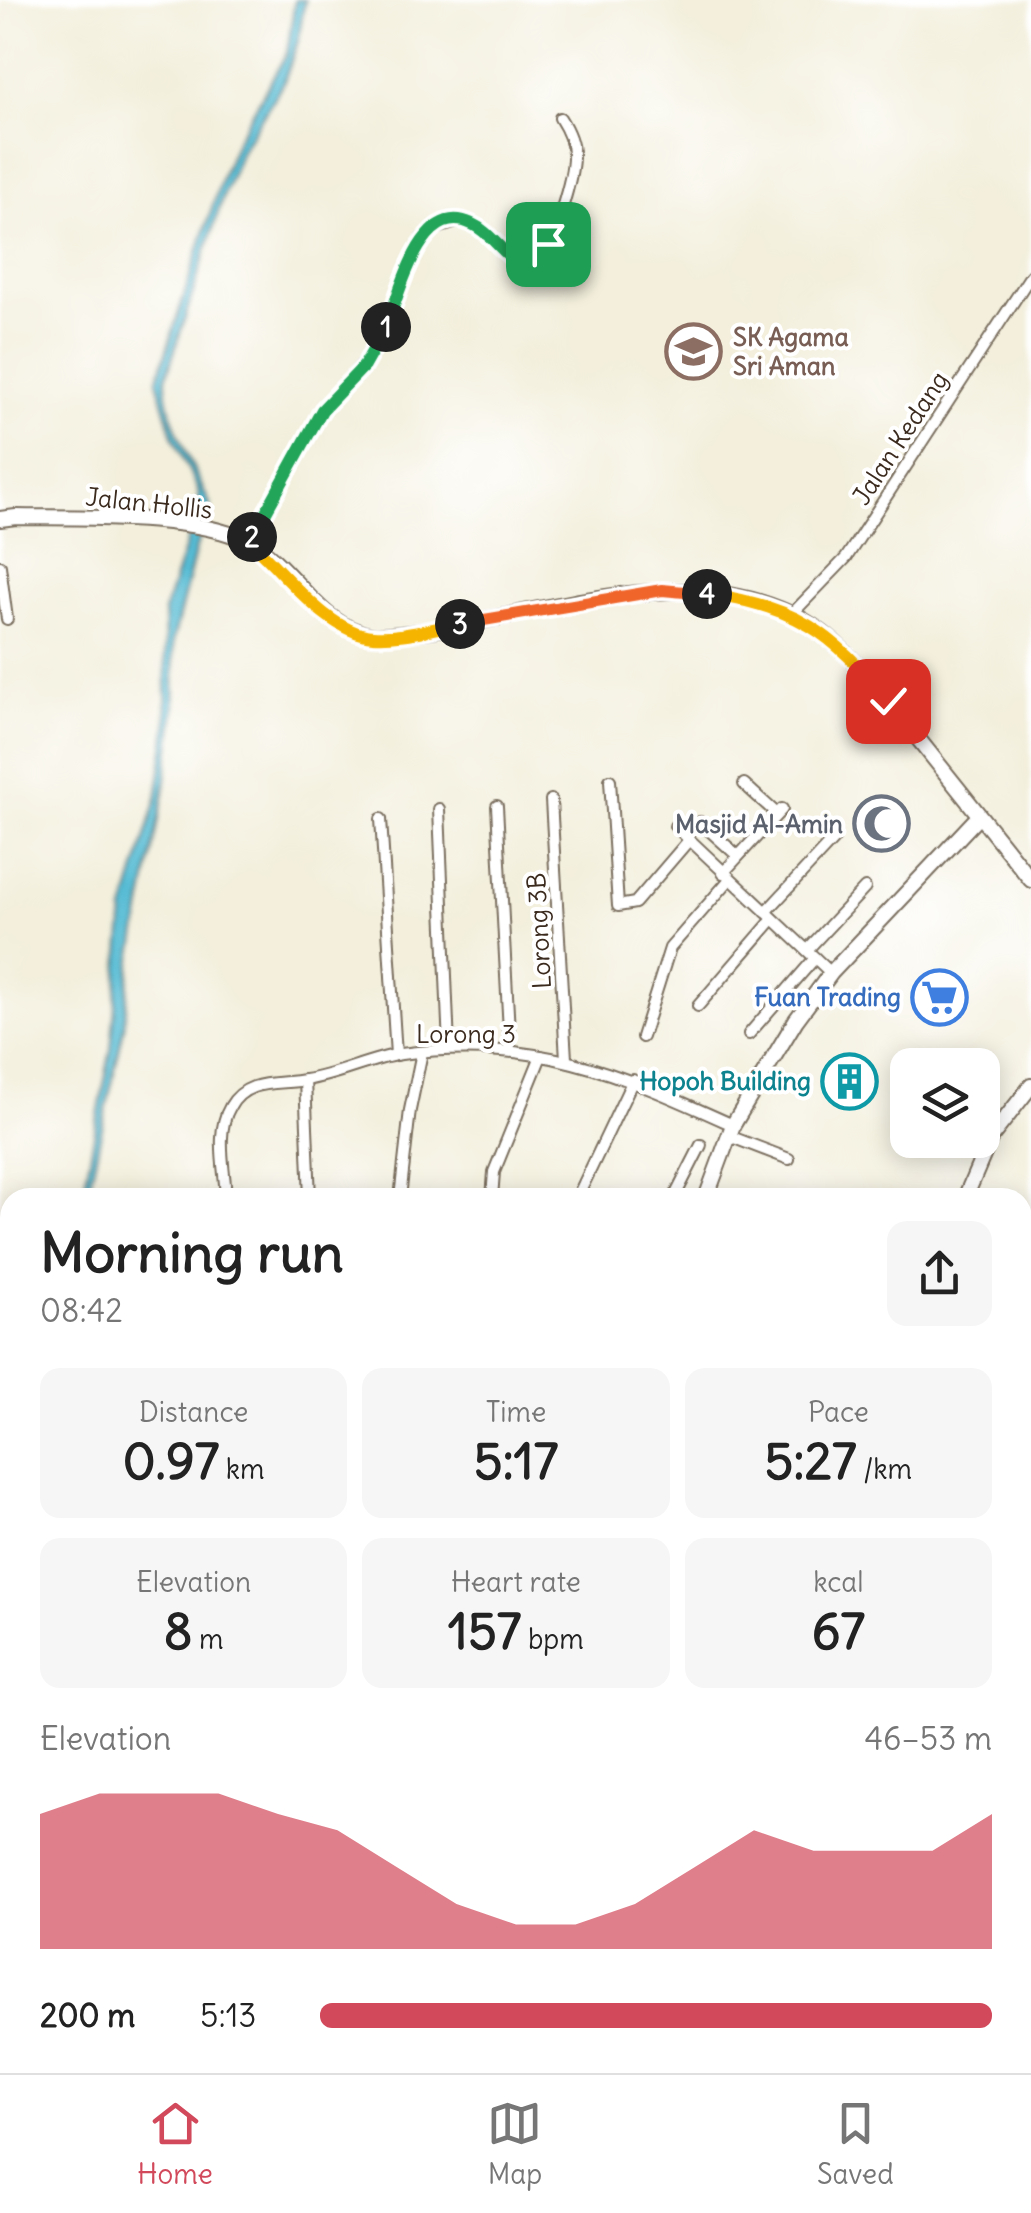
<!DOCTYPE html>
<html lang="en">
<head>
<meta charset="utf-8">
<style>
  body { margin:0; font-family:Delius,sans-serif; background:#f6f6f6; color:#222; height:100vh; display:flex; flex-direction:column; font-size:38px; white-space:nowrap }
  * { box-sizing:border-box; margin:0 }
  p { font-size:32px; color:#767676 }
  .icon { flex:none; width:55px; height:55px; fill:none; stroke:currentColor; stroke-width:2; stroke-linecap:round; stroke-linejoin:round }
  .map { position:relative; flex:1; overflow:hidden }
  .panel { position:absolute; left:0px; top:1188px; width:1032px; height:888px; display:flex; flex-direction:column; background:#fff; border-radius:30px 30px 0 0; box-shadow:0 5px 25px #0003 }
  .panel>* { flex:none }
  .tools { position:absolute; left:890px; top:1048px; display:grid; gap:20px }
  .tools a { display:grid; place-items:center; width:110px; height:110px; border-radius:20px; background:#fff; box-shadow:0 5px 25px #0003; font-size:50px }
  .pin { position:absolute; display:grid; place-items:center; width:85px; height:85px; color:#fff; margin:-42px; border-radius:20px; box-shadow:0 5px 15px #0006 }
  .km { position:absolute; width:50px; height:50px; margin:-25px; border-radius:50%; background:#222; color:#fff; font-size:28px; line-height:50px; text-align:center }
  .round { display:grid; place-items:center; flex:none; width:105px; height:105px; border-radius:20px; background:#f6f6f6 }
  .head { display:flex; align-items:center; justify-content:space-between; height:170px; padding:0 40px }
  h1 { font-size:55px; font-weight:800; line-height:75px }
  .metrics { display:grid; grid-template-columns:repeat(3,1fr); gap:15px; height:170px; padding:10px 40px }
  .metrics div { display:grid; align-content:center; border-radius:20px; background:#f6f6f6; text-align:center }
  .metrics b { font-size:50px; font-weight:800 }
  .metrics small { font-size:28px; font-weight:400 }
  .metrics p { font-size:28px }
  .chart { height:280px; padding:20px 40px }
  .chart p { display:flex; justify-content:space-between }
  .chart svg { width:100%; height:180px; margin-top:10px; fill:#d1495b; opacity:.7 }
  ul { padding:0 40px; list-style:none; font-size:32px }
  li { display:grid; grid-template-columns:160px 120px 1fr; align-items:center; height:75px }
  li i { height:25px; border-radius:12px; background:#d1495b }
  .menu { display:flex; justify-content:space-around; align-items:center; height:140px; border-top:2px solid #e0e0e0; background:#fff; font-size:28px; color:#767676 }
  .menu a { display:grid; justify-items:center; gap:5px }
  .menu .current { color:#d1495b }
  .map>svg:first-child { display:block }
  .water { fill:#56bcd4; stroke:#487379; stroke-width:2.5 }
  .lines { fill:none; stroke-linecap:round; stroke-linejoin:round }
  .street-casing { stroke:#7b6f60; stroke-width:14 }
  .secondary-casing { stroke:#7b6f60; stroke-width:18 }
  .street { stroke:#fff; stroke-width:10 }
  .secondary { stroke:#fff; stroke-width:14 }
  .split-1-casing { stroke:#fff; stroke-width:20 }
  .split-2-casing { stroke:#fff; stroke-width:20 }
  .split-3-casing { stroke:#fff; stroke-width:20 }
  .split-4-casing { stroke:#fff; stroke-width:20 }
  .split-5-casing { stroke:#fff; stroke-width:20 }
  .split-1 { stroke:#22a559; stroke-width:12 }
  .split-2 { stroke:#22a559; stroke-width:12 }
  .split-3 { stroke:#f5b400; stroke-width:12 }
  .split-4 { stroke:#f0652b; stroke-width:12 }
  .split-5 { stroke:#f5b400; stroke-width:12 }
  .labels { text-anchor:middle; stroke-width:8; stroke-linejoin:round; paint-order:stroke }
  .education-label { font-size:25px; font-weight:bold; fill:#785e54; stroke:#fff; text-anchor:start }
  .street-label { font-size:25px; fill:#3b2a1e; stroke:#fff }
  .worship-label { font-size:25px; font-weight:bold; fill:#5b616d; stroke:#fff; text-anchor:end }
  .shop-label { font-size:25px; font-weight:bold; fill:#366cbe; stroke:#fff; text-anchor:end }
  .culture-label { font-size:25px; font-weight:bold; fill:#0d838f; stroke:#fff; text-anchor:end }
</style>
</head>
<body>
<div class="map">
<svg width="1031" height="2073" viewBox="0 0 1031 2073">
  <rect width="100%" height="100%" fill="#fff"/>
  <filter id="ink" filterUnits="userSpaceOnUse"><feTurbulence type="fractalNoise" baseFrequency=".01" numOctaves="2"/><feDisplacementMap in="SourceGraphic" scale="20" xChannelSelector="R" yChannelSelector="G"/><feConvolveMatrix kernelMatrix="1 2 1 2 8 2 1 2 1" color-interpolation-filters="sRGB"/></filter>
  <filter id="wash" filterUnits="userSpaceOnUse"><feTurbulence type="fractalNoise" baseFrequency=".0048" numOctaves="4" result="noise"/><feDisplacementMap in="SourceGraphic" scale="40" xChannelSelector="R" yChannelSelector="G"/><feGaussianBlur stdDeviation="2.25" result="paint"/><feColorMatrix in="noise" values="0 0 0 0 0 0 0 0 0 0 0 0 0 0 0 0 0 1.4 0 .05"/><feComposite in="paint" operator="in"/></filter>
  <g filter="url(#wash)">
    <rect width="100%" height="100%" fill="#f3efdc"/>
    <!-- water -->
    <path class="water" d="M 295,0 L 305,0 L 298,41 L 284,81 L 241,151 L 222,200 L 166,378 C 164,418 196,470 211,507 L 196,548 L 173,641 L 175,708 L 165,788 L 130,970 L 124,1028 L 87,1197 L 82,1198 L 111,1049 L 124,911 L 157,798 L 167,727 L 164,611 L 199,504 L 198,490 L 174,439 L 157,381 L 223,173 L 237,139 L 287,53 Z"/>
  </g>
  <g filter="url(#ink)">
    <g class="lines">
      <defs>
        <g id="street">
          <path d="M 250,542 L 322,410 L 372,353 L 422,238 L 434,229 L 463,220 L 481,229 L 517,262 C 526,264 532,263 539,257 C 554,244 574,174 573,154 C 573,141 567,129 560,118"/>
          <polyline points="0,566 7,619"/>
          <polyline points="792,614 846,558 1031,275"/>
          <polyline points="610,780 618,906 635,903 689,840"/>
          <polyline points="744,784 777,814"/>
          <polyline points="551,800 566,1059"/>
          <polyline points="497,806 510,1051"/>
          <polyline points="439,809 449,1048"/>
          <polyline points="381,819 396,1055"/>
          <polyline points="700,822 738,856"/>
          <polyline points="675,826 831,973"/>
          <polyline points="723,873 782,809"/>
          <polyline points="766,912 834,839"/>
          <polyline points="807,950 865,888"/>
          <polyline points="698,1006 773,919"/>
          <polyline points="749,1034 815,958"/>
          <polyline points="642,1037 670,948 730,879"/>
          <polyline points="305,1080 310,1198"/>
          <polyline points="729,1136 789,1159"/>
          <polyline points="902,1197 904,1198"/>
          <path d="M 226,1198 C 225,1170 215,1132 230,1107 C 246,1078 277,1085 305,1080 C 338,1075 369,1059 401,1054 C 533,1036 616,1072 733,1125"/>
          <polyline points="400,1198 410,1110 422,1052"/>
          <polyline points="492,1198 494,1172 541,1056"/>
          <polyline points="577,1198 633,1080"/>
          <polyline points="674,1198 701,1145"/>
          <polyline points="1022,1274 1031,1272"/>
          <polyline points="1022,1457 1031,1455"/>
          <polyline points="1022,1592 1031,1596"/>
          <polyline points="0,1870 10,1841"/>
          <polyline points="0,1945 10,1949"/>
          <polyline points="832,2065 839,2073"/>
          <polyline points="447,2073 448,2065"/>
          <polyline points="855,2073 864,2065"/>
          <polyline points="974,2073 978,2065"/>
        </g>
        <g id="secondary">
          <path d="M 0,519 L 16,517 C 76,518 194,514 247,541 C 296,566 316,628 375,636 C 508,630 663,554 791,614 C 822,628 846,653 868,676 L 1031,880"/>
          <polyline points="706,1198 733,1125 796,1020 831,973 979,816"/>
          <polyline points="965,1198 991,1137 1031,1086"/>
          <polyline points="1022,1853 1031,1864"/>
        </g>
      </defs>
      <!-- street casing -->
      <use href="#street" class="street-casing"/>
      <!-- secondary casing -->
      <use href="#secondary" class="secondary-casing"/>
      <!-- street -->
      <use href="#street" class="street"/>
      <!-- secondary -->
      <use href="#secondary" class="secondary"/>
    </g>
  </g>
  <g class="lines" filter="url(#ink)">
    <defs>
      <path id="split-1" d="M 386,327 C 400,295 420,199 472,224 C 492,233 502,255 522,264 L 538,259 L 548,244"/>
      <polyline id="split-2" points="252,537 322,410 364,366 386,327"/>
      <path id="split-3" d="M 252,537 L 250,542 C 284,571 327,633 373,636 C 402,638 432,628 460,624"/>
      <polyline id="split-4" points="460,624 662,590 707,594"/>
      <path id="split-5" d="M 707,594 C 793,605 835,633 888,701"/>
    </defs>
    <!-- split-1 casing -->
    <use href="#split-1" class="split-1-casing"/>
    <!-- split-2 casing -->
    <use href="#split-2" class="split-2-casing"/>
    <!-- split-3 casing -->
    <use href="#split-3" class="split-3-casing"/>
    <!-- split-4 casing -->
    <use href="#split-4" class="split-4-casing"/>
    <!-- split-5 casing -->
    <use href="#split-5" class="split-5-casing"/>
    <!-- split-1 -->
    <use href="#split-1" class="split-1"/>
    <!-- split-2 -->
    <use href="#split-2" class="split-2"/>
    <!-- split-3 -->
    <use href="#split-3" class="split-3"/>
    <!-- split-4 -->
    <use href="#split-4" class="split-4"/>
    <!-- split-5 -->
    <use href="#split-5" class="split-5"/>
  </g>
  <!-- icons -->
  <defs>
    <symbol id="school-ring" viewBox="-11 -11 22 22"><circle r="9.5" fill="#fff" stroke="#8d6e63" stroke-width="1.5"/><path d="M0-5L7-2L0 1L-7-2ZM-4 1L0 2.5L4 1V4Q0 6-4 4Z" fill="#8d6e63"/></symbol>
    <symbol id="mosque-ring" viewBox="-11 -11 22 22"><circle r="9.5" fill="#fff" stroke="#6b7280" stroke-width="1.5"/><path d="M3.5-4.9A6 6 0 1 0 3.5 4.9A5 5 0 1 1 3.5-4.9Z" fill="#6b7280"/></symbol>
    <symbol id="supermarket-ring" viewBox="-11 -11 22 22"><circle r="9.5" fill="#fff" stroke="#3f7fe0" stroke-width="1.5"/><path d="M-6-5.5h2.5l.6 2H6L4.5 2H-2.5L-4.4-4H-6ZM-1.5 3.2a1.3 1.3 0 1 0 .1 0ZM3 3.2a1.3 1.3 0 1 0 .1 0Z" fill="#3f7fe0"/></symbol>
    <symbol id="building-ring" viewBox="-11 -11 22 22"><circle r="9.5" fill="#fff" stroke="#0f9aa8" stroke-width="1.5"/><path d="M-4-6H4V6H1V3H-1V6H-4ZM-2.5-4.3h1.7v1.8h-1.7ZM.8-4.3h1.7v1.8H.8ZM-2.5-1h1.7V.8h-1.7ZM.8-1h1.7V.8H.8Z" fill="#0f9aa8"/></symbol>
  </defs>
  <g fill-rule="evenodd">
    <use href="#school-ring" x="662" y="320" width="63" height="63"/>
    <use href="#mosque-ring" x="850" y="792" width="63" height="63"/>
    <use href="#supermarket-ring" x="908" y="966" width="63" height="63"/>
    <use href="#building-ring" x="818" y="1050" width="63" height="63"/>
  </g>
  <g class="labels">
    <!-- education labels -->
    <g class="education-label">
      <text x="733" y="346">SK Agama<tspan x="733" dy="29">Sri Aman</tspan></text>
    </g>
    <!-- street labels -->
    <g class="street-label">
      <text transform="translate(900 438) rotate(-57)" y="9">Jalan Kedang</text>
      <text transform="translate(149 503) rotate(6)" y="9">Jalan Hollis</text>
      <text transform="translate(539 931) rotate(-93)" y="9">Lorong 3B</text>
      <text x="466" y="1043">Lorong 3</text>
    </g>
    <!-- worship labels -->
    <g class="worship-label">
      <text x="843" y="833">Masjid Al-Amin</text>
    </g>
    <!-- shop labels -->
    <g class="shop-label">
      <text x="901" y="1006">Fuan Trading</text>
    </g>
    <!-- culture labels -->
    <g class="culture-label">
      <text x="811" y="1090">Hopoh Building</text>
    </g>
  </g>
</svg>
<div class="tools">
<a><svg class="icon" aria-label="layers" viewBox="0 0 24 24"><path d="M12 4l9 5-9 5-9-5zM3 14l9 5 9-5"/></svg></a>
</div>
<div class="pin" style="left:548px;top:244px;background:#1e9e55"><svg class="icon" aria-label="arrive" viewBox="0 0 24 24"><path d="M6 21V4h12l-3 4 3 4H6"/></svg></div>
<div class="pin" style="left:888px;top:701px;background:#d93025"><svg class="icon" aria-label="check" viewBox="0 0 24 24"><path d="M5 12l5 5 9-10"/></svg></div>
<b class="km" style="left:386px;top:327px">1</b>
<b class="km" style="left:252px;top:537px">2</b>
<b class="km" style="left:460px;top:624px">3</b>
<b class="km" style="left:707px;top:594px">4</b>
<section class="panel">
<div class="head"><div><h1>Morning run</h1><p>08:42</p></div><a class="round"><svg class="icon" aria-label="share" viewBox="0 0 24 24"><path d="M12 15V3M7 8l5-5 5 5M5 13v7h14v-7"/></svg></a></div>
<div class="metrics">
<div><p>Distance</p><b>0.97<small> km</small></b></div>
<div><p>Time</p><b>5:17</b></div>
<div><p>Pace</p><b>5:27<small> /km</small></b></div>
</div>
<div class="metrics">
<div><p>Elevation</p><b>8<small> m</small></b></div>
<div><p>Heart rate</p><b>157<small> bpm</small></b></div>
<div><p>kcal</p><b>67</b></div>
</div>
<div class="chart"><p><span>Elevation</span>46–53 m</p>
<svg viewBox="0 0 160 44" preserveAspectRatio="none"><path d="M0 44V11L10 6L20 6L30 6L40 11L50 15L60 24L70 33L80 38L90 38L100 33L110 24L120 15L130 20L140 20L150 20L160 11V44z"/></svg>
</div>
<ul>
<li><b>200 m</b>5:13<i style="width:100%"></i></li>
</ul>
</section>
</div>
<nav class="menu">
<a class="current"><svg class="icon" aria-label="home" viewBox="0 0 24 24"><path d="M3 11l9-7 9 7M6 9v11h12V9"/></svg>Home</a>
<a><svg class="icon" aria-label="map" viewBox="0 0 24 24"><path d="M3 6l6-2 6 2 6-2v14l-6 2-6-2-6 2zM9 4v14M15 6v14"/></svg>Map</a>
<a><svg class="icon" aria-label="saved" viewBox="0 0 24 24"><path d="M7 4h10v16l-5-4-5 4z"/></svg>Saved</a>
</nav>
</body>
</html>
